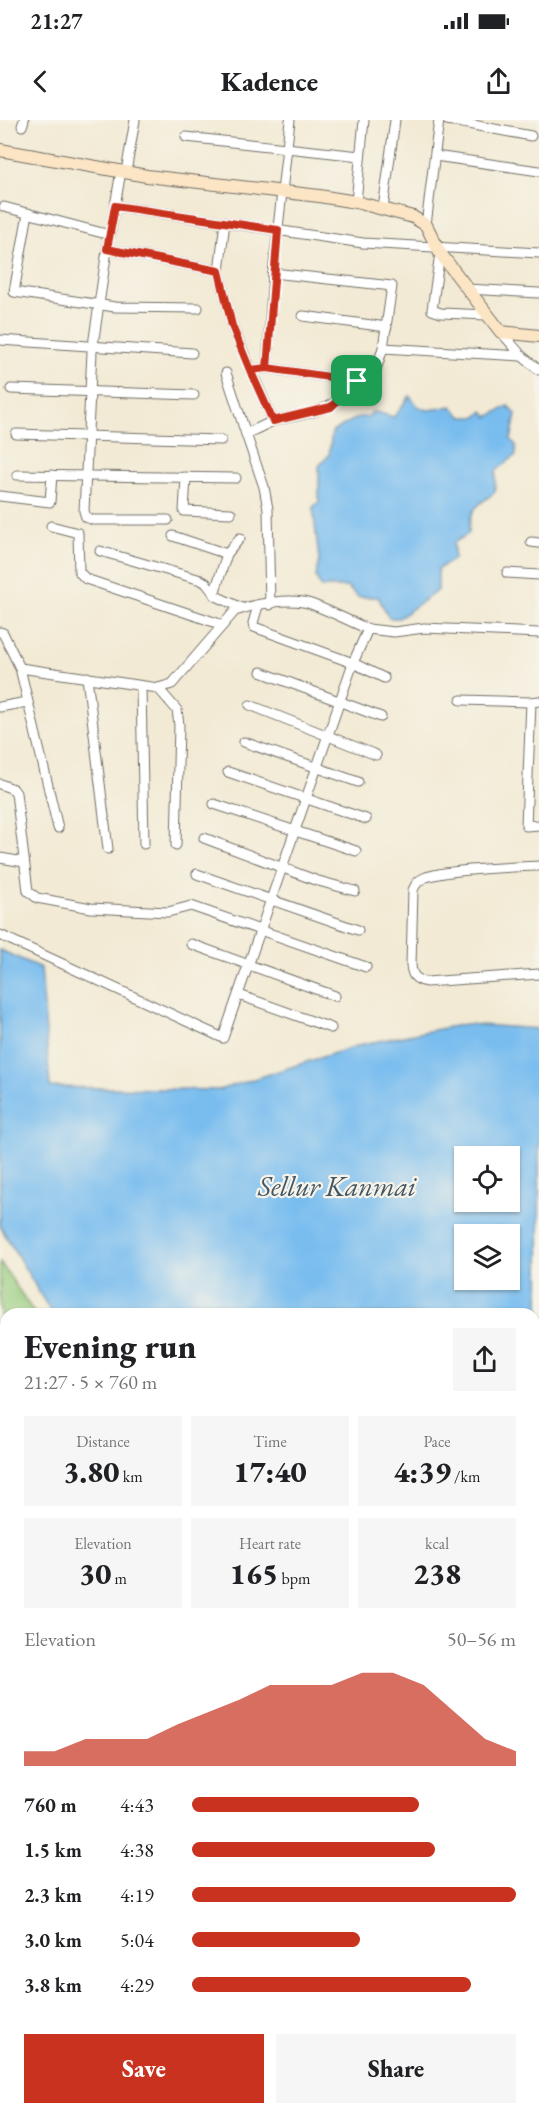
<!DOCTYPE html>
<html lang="en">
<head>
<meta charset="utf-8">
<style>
  body { margin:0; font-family:"EB Garamond",serif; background:#f6f6f6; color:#202124; height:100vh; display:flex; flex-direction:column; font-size:22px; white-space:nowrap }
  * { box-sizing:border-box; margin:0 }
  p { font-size:20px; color:#757577 }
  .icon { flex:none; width:33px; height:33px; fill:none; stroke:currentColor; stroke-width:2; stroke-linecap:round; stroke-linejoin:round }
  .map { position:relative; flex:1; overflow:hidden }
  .sheet { position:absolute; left:0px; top:1188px; width:540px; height:807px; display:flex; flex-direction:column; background:#fff; border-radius:18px 18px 0 0; box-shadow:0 2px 4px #0004 }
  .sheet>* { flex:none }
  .controls { position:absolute; left:454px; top:1026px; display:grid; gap:12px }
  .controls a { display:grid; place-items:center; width:66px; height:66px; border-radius:0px; background:#fff; box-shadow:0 2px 4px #0004; font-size:30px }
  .pin { position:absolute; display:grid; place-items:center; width:51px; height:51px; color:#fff; margin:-26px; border-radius:12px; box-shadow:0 3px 9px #0006 }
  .round { display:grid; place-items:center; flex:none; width:63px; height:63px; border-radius:0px; background:#f6f6f6 }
  .summary { display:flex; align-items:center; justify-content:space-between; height:102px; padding:0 24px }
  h1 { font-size:33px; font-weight:800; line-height:45px }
  .stats { display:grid; grid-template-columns:repeat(3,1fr); gap:9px; height:102px; padding:6px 24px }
  .stats div { display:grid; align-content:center; border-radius:0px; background:#f6f6f6; text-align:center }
  .stats b { font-size:30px; font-weight:800 }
  .stats small { font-size:16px; font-weight:400 }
  .stats p { font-size:16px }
  .chart { height:168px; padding:12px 24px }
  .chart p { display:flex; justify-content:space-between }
  .chart svg { width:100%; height:108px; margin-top:6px; fill:#c8321e; opacity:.7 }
  .cta { display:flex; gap:12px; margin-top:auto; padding:12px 24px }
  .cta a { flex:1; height:69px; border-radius:0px; background:#c8321e; color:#fff; font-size:24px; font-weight:800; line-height:69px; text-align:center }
  .cta a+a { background:#f6f6f6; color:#202124 }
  ul { padding:0 24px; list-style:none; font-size:20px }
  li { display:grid; grid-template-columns:96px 72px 1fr; align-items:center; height:45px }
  li i { height:15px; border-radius:8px; background:#c8321e }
  .status { display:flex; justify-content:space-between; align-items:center; height:42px; padding:0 30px; background:#fff; direction:ltr }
  .status svg { height:16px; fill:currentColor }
  header { display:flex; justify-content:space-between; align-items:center; height:78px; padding:0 24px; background:#fff; font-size:27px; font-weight:800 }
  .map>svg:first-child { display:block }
  .green { fill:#96cc7d; stroke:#607c54; stroke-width:1.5 }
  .water { fill:#79bdef; stroke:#52748d; stroke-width:1.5; fill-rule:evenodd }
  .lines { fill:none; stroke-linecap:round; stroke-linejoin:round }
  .street-casing { stroke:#716e66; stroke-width:11 }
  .secondary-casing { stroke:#716e66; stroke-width:14 }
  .street { stroke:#fff; stroke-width:9 }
  .secondary { stroke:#fce5c4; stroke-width:12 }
  .rail-casing { stroke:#2b2b2b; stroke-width:4.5 }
  .rail { stroke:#f7f3e8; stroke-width:2; stroke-dasharray:7; stroke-linecap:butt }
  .route-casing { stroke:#fff; stroke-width:12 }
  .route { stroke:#c8321e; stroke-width:8 }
  .labels { text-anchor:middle; stroke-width:4.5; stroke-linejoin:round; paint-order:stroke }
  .water-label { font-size:28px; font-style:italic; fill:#425766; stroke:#f7f3e8 }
</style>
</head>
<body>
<div class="status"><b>21:27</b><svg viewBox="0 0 49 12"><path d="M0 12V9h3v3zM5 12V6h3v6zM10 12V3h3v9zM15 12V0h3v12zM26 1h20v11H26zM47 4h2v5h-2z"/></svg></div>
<header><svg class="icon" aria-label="back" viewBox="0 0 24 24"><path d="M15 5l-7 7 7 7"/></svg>Kadence<svg class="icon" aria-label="share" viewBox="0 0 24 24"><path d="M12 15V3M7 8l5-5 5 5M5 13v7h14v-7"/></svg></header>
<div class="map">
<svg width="539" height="1995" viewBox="0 0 539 1995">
  <rect width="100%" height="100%" fill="#f7f3e8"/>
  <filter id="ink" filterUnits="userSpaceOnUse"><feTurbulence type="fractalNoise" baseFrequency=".0167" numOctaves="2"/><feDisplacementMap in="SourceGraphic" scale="12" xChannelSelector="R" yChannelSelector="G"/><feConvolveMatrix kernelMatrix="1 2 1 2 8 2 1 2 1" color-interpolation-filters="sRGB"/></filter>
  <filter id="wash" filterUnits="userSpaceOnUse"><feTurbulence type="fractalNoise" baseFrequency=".008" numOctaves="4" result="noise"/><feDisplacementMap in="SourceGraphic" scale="24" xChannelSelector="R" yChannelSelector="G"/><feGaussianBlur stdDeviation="1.35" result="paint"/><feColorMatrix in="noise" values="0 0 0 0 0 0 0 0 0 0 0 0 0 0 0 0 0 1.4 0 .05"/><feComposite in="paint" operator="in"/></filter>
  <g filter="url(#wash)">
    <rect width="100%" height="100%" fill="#f2ead4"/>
    <!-- green -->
    <g class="green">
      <polygon points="0,1142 35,1194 6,1194 6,1236 0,1231"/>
      <polygon points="0,1267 6,1272 6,1517 0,1478"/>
    </g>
    <!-- water -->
    <g class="water">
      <path d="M 410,276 C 420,295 433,290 451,286 L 462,297 L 477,297 L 483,291 L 488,297 L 508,286 L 516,294 L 511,320 L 516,325 L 516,335 L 496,351 L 495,372 C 477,386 469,388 469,413 L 454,423 L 454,439 L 438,449 L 438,470 L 399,498 L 389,498 L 378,477 L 358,477 L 347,467 L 321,467 L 316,457 L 319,439 L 313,387 L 319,382 L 319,346 L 329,335 L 332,312 L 358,297 L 368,297 L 373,291 L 394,297 Z"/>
      <path d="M 0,830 L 41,848 L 50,967 L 219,970 L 363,924 L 465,904 L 539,909 L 539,1258 L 534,1415 L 534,1194 L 52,1194 L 0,1106 ZM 510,1036 L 510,1082 L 465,1082 L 465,1036 ZM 510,1114 L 510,1160 L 465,1160 L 465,1114 Z"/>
      <polygon points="534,1521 539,1542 539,1821 534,1849"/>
      <polygon points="331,1989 518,1989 518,1995 330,1995"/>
    </g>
  </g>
  <g filter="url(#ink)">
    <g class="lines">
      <defs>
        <g id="street">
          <polyline points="447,0 531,16"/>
          <polyline points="22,6 24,0"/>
          <polyline points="186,17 360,36"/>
          <polyline points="435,36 539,51"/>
          <polyline points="126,52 135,0"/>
          <polyline points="356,82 364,0"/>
          <polyline points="115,86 121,51"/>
          <polyline points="4,87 110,115 115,86 363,123 539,133"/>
          <polyline points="383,89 395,0"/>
          <polyline points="28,93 14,172 115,187 198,188"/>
          <polyline points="426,105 439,0"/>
          <polyline points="108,123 92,232 84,391 86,397 93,400 168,400"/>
          <polyline points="107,129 219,151 232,206 273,301 246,314 264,367 268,389 270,485"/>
          <polyline points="440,133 432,190 441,193 487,195"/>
          <polyline points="219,151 225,102"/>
          <polyline points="273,153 392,166 383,228"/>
          <polyline points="467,169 539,173"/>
          <polyline points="303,196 387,207"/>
          <polyline points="0,220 192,233"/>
          <polyline points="522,236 539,250"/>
          <polyline points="267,248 357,261 375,253 383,228 522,236 501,212"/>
          <polyline points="250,250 267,248 273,153 290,0"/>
          <polyline points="226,253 246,314"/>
          <polyline points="11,269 194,275"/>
          <path d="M 273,301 C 314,291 329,295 357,261"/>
          <polyline points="16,314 221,320"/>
          <polyline points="17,355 236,358"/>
          <polyline points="186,357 184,391 231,393"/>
          <polyline points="0,376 50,382 52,355"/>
          <polyline points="51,406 78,413 79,452 86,459 223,505"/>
          <polyline points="173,416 227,434"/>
          <polyline points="531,422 539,423"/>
          <polyline points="100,431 201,460 206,463 216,476 242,488"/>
          <polyline points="507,453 539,455"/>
          <polyline points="214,474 227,434 240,418"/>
          <path d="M 0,512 L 3,513 L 20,548 L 158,568 L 172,564 L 235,491 C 255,484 290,477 311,484 C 330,491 349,501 368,509"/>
          <polyline points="20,548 58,708"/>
          <polyline points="261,552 381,597"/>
          <polyline points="87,557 108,729"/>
          <polyline points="384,558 353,543 368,509 394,512 424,508 539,513"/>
          <polyline points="141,566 144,724"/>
          <polyline points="158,568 177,590 179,605 176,725"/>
          <polyline points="461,580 531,582"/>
          <polyline points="539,581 531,582 526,706 539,705"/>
          <polyline points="250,585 376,635"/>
          <polyline points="0,587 27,582"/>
          <polyline points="244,622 358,662"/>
          <polyline points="228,652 366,699"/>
          <polyline points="0,664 13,669 16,673 28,771 37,778 91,788 168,792 191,786 366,847"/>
          <polyline points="214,684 356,731"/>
          <polyline points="204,718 315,760 355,771"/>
          <polyline points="0,738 24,742"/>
          <path d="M 539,746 C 512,747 449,749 426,757 C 419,760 416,763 413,770 L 411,845 C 412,856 415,859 426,862 L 539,854"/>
          <polyline points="197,754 358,810"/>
          <polyline points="0,815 223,918 353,543 254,507 253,503 258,486"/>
          <polyline points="191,824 335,876"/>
          <polyline points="239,875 331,908"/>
          <polyline points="0,1573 6,1572"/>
          <polyline points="0,1607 6,1606"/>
          <polyline points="0,1644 6,1643"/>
          <polyline points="0,1671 6,1669"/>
          <polyline points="0,1813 6,1777"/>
          <polyline points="0,1820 6,1820"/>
          <polyline points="0,1863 6,1868"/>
          <polyline points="97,1989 97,1995"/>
          <polyline points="225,1989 230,1995"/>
          <polyline points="211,1995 215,1989"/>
        </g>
        <g id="secondary">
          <polyline points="0,30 147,56 319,76 356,82 413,97 426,105 440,133 501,212 539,216"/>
          <polyline points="534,1878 539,1838"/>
          <polyline points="531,1989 532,1995"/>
        </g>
      </defs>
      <!-- street casing -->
      <use href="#street" class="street-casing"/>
      <!-- secondary casing -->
      <use href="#secondary" class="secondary-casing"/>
      <!-- street -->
      <use href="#street" class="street"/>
      <!-- secondary -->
      <use href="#secondary" class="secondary"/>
      <defs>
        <g id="rail">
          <polyline points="0,1244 6,1248"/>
          <polyline points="0,1256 6,1260"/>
          <polyline points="302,1995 304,1989"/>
          <polyline points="319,1995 320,1989"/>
        </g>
      </defs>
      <!-- rail casing -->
      <use href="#rail" class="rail-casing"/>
      <!-- rail -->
      <use href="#rail" class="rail"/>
    </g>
  </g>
  <g class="lines" filter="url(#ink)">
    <defs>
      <polyline id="route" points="357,261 267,248 250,250 232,206 219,151 107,129 115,86 278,110 267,248 250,250 273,301 331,287 357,261"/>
    </defs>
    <!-- route casing -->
    <use href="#route" class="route-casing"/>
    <!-- route -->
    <use href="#route" class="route"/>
  </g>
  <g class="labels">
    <!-- water labels -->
    <g class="water-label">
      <text x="337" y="1076">Sellur Kanmai</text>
    </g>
  </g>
</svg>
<div class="controls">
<a><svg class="icon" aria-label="locate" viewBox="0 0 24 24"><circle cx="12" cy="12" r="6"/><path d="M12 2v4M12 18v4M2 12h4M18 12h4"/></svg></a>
<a><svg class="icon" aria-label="layers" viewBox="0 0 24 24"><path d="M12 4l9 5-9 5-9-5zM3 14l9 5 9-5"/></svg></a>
</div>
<div class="pin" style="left:357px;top:261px;background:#1e9e55"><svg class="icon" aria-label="arrive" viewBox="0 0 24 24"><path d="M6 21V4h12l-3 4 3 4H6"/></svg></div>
<section class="sheet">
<div class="summary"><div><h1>Evening run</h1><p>21:27 · 5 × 760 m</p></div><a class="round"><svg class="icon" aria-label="share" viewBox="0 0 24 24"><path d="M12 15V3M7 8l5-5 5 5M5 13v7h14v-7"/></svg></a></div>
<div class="stats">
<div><p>Distance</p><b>3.80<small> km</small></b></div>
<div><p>Time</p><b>17:40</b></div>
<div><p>Pace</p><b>4:39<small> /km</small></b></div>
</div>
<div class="stats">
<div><p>Elevation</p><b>30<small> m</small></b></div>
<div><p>Heart rate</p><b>165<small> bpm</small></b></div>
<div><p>kcal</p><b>238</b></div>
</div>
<div class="chart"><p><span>Elevation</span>50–56 m</p>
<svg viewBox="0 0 160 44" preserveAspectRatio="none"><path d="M0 44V38L10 38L20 33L30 33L40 33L50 27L60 22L70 17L80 11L90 11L100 11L110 6L120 6L130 11L140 22L150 33L160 38V44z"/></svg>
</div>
<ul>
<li><b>760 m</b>4:43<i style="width:70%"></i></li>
<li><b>1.5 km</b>4:38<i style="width:75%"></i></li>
<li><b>2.3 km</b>4:19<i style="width:100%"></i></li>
<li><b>3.0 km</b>5:04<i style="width:52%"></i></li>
<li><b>3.8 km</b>4:29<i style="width:86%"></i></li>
</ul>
<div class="cta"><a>Save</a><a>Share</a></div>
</section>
</div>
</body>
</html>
